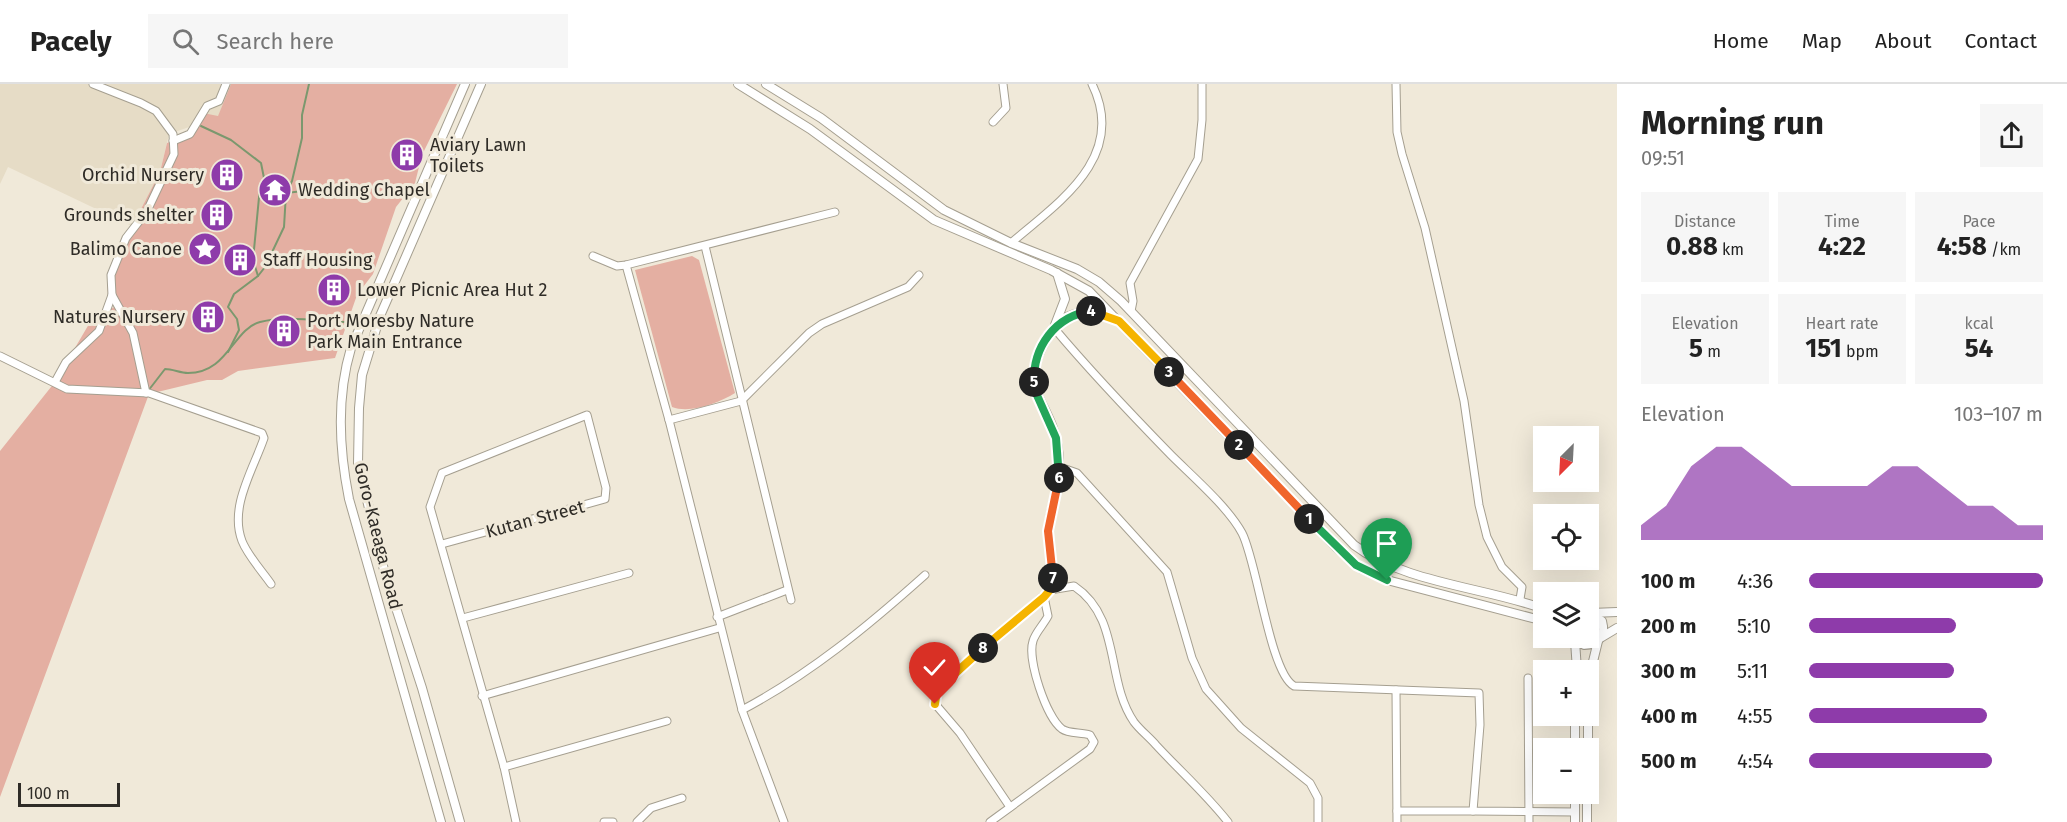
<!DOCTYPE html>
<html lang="en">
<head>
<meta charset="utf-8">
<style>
  body { margin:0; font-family:"Fira Sans",sans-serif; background:#f6f6f6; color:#222; height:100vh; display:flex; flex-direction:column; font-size:22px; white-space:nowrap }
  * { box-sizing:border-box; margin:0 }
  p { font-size:20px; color:#767676 }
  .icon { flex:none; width:33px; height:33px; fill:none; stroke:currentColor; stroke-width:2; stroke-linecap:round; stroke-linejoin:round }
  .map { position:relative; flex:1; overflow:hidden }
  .panel { display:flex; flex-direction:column; background:#fff; width:450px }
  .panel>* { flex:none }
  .needle { width:39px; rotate:204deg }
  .buttons { position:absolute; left:1533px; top:342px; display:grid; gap:12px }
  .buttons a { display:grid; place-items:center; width:66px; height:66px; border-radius:0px; background:#fff; box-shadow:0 6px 24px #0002; font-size:30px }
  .scale { position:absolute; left:18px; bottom:15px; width:102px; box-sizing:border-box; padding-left:6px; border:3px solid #2f2c27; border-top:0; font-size:16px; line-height:21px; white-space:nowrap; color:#2f2c27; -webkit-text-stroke:4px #f0e9d9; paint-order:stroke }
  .pin { position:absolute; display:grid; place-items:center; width:51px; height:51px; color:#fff; margin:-62px -26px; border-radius:50% 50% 50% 0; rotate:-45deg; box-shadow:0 0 6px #0007 }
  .pin .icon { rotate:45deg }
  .km { position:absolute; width:30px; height:30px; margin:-15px; border-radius:50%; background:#222; color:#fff; font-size:16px; line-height:30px; text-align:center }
  .round { display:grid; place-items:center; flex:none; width:63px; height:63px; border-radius:0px; background:#f6f6f6 }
  .head { display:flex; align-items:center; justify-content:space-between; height:102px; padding:0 24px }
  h1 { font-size:33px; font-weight:700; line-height:45px }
  .stats { display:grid; grid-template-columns:repeat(3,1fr); gap:9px; height:102px; padding:6px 24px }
  .stats div { display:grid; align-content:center; border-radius:0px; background:#f6f6f6; text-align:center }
  .stats b { font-size:26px; font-weight:700 }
  .stats small { font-size:16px; font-weight:400 }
  .stats p { font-size:16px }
  .chart { height:168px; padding:12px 24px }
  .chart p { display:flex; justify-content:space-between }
  .chart svg { width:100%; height:108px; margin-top:6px; fill:#8e3baa; opacity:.7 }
  ul { padding:0 24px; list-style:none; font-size:20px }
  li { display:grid; grid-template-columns:96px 72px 1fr; align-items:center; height:45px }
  li i { height:15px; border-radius:8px; background:#8e3baa }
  header { display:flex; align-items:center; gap:36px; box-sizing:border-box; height:84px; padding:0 30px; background:#fff; border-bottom:2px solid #e0e0e0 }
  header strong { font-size:28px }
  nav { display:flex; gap:33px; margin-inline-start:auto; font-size:21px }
  .search { width:420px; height:54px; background:#f6f6f6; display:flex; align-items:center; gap:15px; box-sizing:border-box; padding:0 21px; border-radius:0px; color:#767676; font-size:22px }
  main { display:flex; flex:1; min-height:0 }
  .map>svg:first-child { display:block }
  .built { fill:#e6dcc6 }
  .green { fill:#e4afa2 }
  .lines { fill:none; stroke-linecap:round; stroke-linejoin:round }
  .stream { stroke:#7b986e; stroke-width:2 }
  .minor-casing { stroke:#a59f90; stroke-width:9 }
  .major-casing { stroke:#a59f90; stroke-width:10 }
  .minor { stroke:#fff; stroke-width:7 }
  .major { stroke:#fff; stroke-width:8 }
  .split-1-casing { stroke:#fff; stroke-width:12 }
  .split-2-casing { stroke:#fff; stroke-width:12 }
  .split-3-casing { stroke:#fff; stroke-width:12 }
  .split-4-casing { stroke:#fff; stroke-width:12 }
  .split-5-casing { stroke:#fff; stroke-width:12 }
  .split-6-casing { stroke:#fff; stroke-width:12 }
  .split-7-casing { stroke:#fff; stroke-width:12 }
  .split-8-casing { stroke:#fff; stroke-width:12 }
  .split-9-casing { stroke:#fff; stroke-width:12 }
  .split-1 { stroke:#22a559; stroke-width:8 }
  .split-2 { stroke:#f0652b; stroke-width:8 }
  .split-3 { stroke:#f0652b; stroke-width:8 }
  .split-4 { stroke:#f5b400; stroke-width:8 }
  .split-5 { stroke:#22a559; stroke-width:8 }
  .split-6 { stroke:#22a559; stroke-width:8 }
  .split-7 { stroke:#f0652b; stroke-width:8 }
  .split-8 { stroke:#f5b400; stroke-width:8 }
  .split-9 { stroke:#f5b400; stroke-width:8 }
  .labels { text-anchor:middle; stroke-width:6; stroke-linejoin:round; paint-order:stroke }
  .poi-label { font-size:18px; fill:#2f2c27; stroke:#f0e9d9; text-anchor:start }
  .street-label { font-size:18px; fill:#2f2c27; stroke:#f0e9d9 }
</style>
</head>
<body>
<header>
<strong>Pacely</strong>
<div class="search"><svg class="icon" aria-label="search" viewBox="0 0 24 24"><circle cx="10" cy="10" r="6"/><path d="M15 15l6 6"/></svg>Search here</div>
<nav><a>Home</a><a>Map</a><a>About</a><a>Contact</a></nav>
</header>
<main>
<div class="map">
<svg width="1617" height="738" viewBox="0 0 1617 738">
  <rect width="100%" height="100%" fill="#f0e9d9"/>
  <!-- built -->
  <polygon class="built" points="0,0 231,0 218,33 169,50 160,88 132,142 8,83 0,100"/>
  <!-- green -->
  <g class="green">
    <polygon points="231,0 457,0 422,71 415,99 396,123 373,190 357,211 335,274 238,287 222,296 207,296 149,310 0,713 0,367 55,298 89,240 117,221 108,210 107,191 160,88 167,59 192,49 203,29 218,32"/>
    <path d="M 692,172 L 699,176 L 735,309 C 719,319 690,330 672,323 L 635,186 Z"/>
  </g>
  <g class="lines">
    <!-- stream -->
    <g class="stream">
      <polyline points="201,42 231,56 261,79 264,94 260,103 253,176 258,192"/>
      <polyline points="286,109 292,97 302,54 302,31 309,0"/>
      <polyline points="228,268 239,246 237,235 228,223 234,210 258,192 265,183 284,143 286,109 303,107 311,110"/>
      <path d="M 148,307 L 165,285 C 173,285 180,289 188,289 C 228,289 233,245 260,238 C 286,231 318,237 344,238"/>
    </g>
    <defs>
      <g id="minor">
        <polyline points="93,0 141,19 156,27 173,50 174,70 147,127 126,154 111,191 112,211 133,249 146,309"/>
        <polyline points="1396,0 1397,48 1402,70 1425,144 1464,317 1479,421 1487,453 1502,483 1522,503 1520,515"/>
        <polyline points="993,38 1006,24 1003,0"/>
        <polyline points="173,57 190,50 207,22 219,17 226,0"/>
        <path d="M 1011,159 C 1059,118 1128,73 1092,0"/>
        <polyline points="705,162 791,516"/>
        <polyline points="593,172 617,182 626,181 835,128"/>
        <polyline points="626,181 669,336 742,626 784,738"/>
        <polyline points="1131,227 1133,217 1130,199 1198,75 1202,36 1202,0"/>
        <path d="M 0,272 L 67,305 L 149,309 L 262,349 L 264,354 C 253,386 229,423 242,457 C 248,472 262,487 271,500"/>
        <polyline points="55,298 66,278 99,247 112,211"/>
        <polyline points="669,336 741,317 809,249 822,240 908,203 919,191"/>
        <polyline points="1060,383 1077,389 1167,488 1192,574 1206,605 1241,644 1310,699 1318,714 1318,738"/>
        <polyline points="442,460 605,415 606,404 587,331 442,389 430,423 504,683 516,738"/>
        <path d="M 1050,506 L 1074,502 C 1122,534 1105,596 1134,638 C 1140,646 1149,653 1156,661 C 1180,687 1206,710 1228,738"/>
        <polyline points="717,533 787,506"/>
        <polyline points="463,534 629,489"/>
        <polyline points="1528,594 1529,738"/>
        <polyline points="1396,606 1397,738"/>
        <polyline points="482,612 719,544"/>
        <path d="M 742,626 C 810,590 868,542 925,491"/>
        <polyline points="504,683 667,637"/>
        <path d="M 1010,723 L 960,649 L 936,621 L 934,613 L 947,596 L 1050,506 C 1055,485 1047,467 1048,446 C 1050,419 1062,400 1059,369 C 1052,308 1010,311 1054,244 C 1091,288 1131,330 1171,371 C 1192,392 1228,423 1242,449 C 1257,477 1270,589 1294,602 L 1479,609 L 1480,641 L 1473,727 L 1575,728"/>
        <polyline points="1397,727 1473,727"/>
        <polyline points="604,738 613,738"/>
        <polyline points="637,738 651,724 682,714"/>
        <path d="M 990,738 L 1090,665 L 1094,658 L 1090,651 C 1081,648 1069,650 1062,645 C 1046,633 1027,575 1033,557 C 1035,549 1044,540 1048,532 L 1044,513"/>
      </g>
      <g id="major">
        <polyline points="738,0 810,45 934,136 1051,186 1089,207 1337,464 1362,485 1387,496 1544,537"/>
        <path d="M 766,0 L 821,34 L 944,126 L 1011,159 L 1077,185 L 1099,198 L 1121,217 L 1354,461 C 1404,499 1484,503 1544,525"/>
        <polyline points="1055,241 1065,215 1057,189"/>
        <path d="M 1054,244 C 1066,226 1095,225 1113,234"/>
        <polyline points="1591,529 1617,528"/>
        <polyline points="1602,553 1617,544"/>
        <path d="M 1573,554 L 1584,561 C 1599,561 1606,551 1602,537 L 1588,529"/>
        <polyline points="1575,557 1577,586"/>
        <polyline points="1588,598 1598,557"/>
        <polyline points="1575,664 1575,632"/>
        <polyline points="1588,664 1588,632"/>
        <path d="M 441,738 L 349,415 C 339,365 336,314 351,264 L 465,0"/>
        <polyline points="460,738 422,604 385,490 358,379 359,324 362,291 380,232 481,0"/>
        <polyline points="1575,738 1575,710"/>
        <polyline points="1587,738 1587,710"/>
      </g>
    </defs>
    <!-- minor casing -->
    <use href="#minor" class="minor-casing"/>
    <!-- major casing -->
    <use href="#major" class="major-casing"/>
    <!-- minor -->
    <use href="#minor" class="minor"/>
    <!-- major -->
    <use href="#major" class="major"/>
  </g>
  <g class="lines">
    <defs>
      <polyline id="split-1" points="1309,435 1356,481 1387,496"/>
      <polyline id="split-2" points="1239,361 1309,435"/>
      <polyline id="split-3" points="1169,288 1239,361"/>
      <polyline id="split-4" points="1091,227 1119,237 1169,288"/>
      <path id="split-5" d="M 1034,298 C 1033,263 1055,232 1091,227"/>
      <polyline id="split-6" points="1034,298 1036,309 1056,354 1059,394"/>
      <polyline id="split-7" points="1053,494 1048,447 1059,394"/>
      <polyline id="split-8" points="983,564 1044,513 1050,506 1053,494"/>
      <polyline id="split-9" points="935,620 937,606 983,564"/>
    </defs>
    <!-- split-1 casing -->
    <use href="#split-1" class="split-1-casing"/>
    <!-- split-2 casing -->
    <use href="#split-2" class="split-2-casing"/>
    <!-- split-3 casing -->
    <use href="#split-3" class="split-3-casing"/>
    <!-- split-4 casing -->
    <use href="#split-4" class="split-4-casing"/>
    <!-- split-5 casing -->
    <use href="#split-5" class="split-5-casing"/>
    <!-- split-6 casing -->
    <use href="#split-6" class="split-6-casing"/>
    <!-- split-7 casing -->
    <use href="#split-7" class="split-7-casing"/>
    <!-- split-8 casing -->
    <use href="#split-8" class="split-8-casing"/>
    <!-- split-9 casing -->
    <use href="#split-9" class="split-9-casing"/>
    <!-- split-1 -->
    <use href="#split-1" class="split-1"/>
    <!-- split-2 -->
    <use href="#split-2" class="split-2"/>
    <!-- split-3 -->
    <use href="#split-3" class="split-3"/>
    <!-- split-4 -->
    <use href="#split-4" class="split-4"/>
    <!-- split-5 -->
    <use href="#split-5" class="split-5"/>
    <!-- split-6 -->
    <use href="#split-6" class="split-6"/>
    <!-- split-7 -->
    <use href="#split-7" class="split-7"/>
    <!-- split-8 -->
    <use href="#split-8" class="split-8"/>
    <!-- split-9 -->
    <use href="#split-9" class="split-9"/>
  </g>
  <!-- icons -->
  <defs>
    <symbol id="building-disc" viewBox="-11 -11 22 22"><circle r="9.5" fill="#8e3baa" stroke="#f0e9d9"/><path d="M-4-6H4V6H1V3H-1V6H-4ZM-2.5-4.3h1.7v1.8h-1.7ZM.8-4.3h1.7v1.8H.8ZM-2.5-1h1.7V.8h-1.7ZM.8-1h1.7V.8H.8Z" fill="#fff"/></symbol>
    <symbol id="temple-disc" viewBox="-11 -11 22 22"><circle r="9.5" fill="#8e3baa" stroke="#f0e9d9"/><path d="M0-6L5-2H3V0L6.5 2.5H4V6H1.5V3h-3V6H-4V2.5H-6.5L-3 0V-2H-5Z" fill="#fff"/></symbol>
    <symbol id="sight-disc" viewBox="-11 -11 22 22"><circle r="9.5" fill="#8e3baa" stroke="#f0e9d9"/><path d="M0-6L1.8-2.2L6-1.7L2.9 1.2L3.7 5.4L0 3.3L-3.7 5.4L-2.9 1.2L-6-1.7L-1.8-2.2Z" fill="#fff"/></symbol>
  </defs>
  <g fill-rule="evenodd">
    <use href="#building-disc" x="388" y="52" width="38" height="38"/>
    <use href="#building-disc" x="208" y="72" width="38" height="38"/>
    <use href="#temple-disc" x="256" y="87" width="38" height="38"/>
    <use href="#building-disc" x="198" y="112" width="38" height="38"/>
    <use href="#sight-disc" x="186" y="146" width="38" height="38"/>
    <use href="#building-disc" x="221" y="157" width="38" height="38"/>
    <use href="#building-disc" x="315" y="187" width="38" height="38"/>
    <use href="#building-disc" x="189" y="214" width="38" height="38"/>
    <use href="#building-disc" x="265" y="228" width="38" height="38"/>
  </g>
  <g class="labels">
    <!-- poi labels -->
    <g class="poi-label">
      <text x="430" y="67">Aviary Lawn<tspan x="430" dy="21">Toilets</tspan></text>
      <text x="204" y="97" text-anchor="end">Orchid Nursery</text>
      <text x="298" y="112">Wedding Chapel</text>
      <text x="194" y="137" text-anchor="end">Grounds shelter</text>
      <text x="182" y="171" text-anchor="end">Balimo Canoe</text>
      <text x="263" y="182">Staff Housing</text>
      <text x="357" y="212">Lower Picnic Area Hut 2</text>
      <text x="185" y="239" text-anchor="end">Natures Nursery</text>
      <text x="307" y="243">Port Moresby Nature<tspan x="307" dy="21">Park Main Entrance</tspan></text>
    </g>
    <!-- street labels -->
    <g class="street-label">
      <text transform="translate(535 435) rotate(-15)" y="6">Kutan Street</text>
      <text transform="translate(378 452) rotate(76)" y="6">Goro-Kaeaga Road</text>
    </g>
  </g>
</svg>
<div class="buttons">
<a><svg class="needle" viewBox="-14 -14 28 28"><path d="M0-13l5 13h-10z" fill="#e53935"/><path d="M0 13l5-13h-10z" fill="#767676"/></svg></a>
<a><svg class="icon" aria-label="locate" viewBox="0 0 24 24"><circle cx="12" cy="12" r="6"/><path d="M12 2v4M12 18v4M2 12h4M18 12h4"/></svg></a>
<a><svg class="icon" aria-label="layers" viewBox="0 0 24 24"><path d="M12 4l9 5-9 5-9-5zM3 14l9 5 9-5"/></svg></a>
<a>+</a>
<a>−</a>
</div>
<div class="scale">100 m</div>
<div class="pin" style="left:1387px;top:496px;background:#1e9e55"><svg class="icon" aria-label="arrive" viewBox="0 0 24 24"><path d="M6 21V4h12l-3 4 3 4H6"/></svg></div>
<div class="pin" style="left:935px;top:620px;background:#d93025"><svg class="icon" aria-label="check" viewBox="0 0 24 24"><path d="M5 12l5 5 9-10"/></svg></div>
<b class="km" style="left:1309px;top:435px">1</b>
<b class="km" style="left:1239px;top:361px">2</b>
<b class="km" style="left:1169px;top:288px">3</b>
<b class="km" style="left:1091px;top:227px">4</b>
<b class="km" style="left:1034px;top:298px">5</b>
<b class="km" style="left:1059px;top:394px">6</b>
<b class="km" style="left:1053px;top:494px">7</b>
<b class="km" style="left:983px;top:564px">8</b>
</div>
<section class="panel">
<div class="head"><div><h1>Morning run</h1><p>09:51</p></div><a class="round"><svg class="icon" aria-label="share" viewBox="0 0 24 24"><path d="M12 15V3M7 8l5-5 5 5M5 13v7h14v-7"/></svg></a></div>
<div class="stats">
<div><p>Distance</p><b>0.88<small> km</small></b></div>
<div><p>Time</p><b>4:22</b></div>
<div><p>Pace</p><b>4:58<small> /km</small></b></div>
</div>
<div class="stats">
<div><p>Elevation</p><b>5<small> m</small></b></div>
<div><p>Heart rate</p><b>151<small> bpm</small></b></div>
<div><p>kcal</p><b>54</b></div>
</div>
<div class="chart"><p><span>Elevation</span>103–107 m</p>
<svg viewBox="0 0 160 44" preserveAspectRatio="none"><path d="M0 44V38L10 30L20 14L30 6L40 6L50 14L60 22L70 22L80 22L90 22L100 14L110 14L120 22L130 30L140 30L150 38L160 38V44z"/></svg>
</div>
<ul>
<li><b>100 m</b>4:36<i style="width:100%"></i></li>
<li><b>200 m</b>5:10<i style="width:63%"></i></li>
<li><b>300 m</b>5:11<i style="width:62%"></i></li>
<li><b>400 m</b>4:55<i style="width:76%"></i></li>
<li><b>500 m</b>4:54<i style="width:78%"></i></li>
</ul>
</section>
</main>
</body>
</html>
